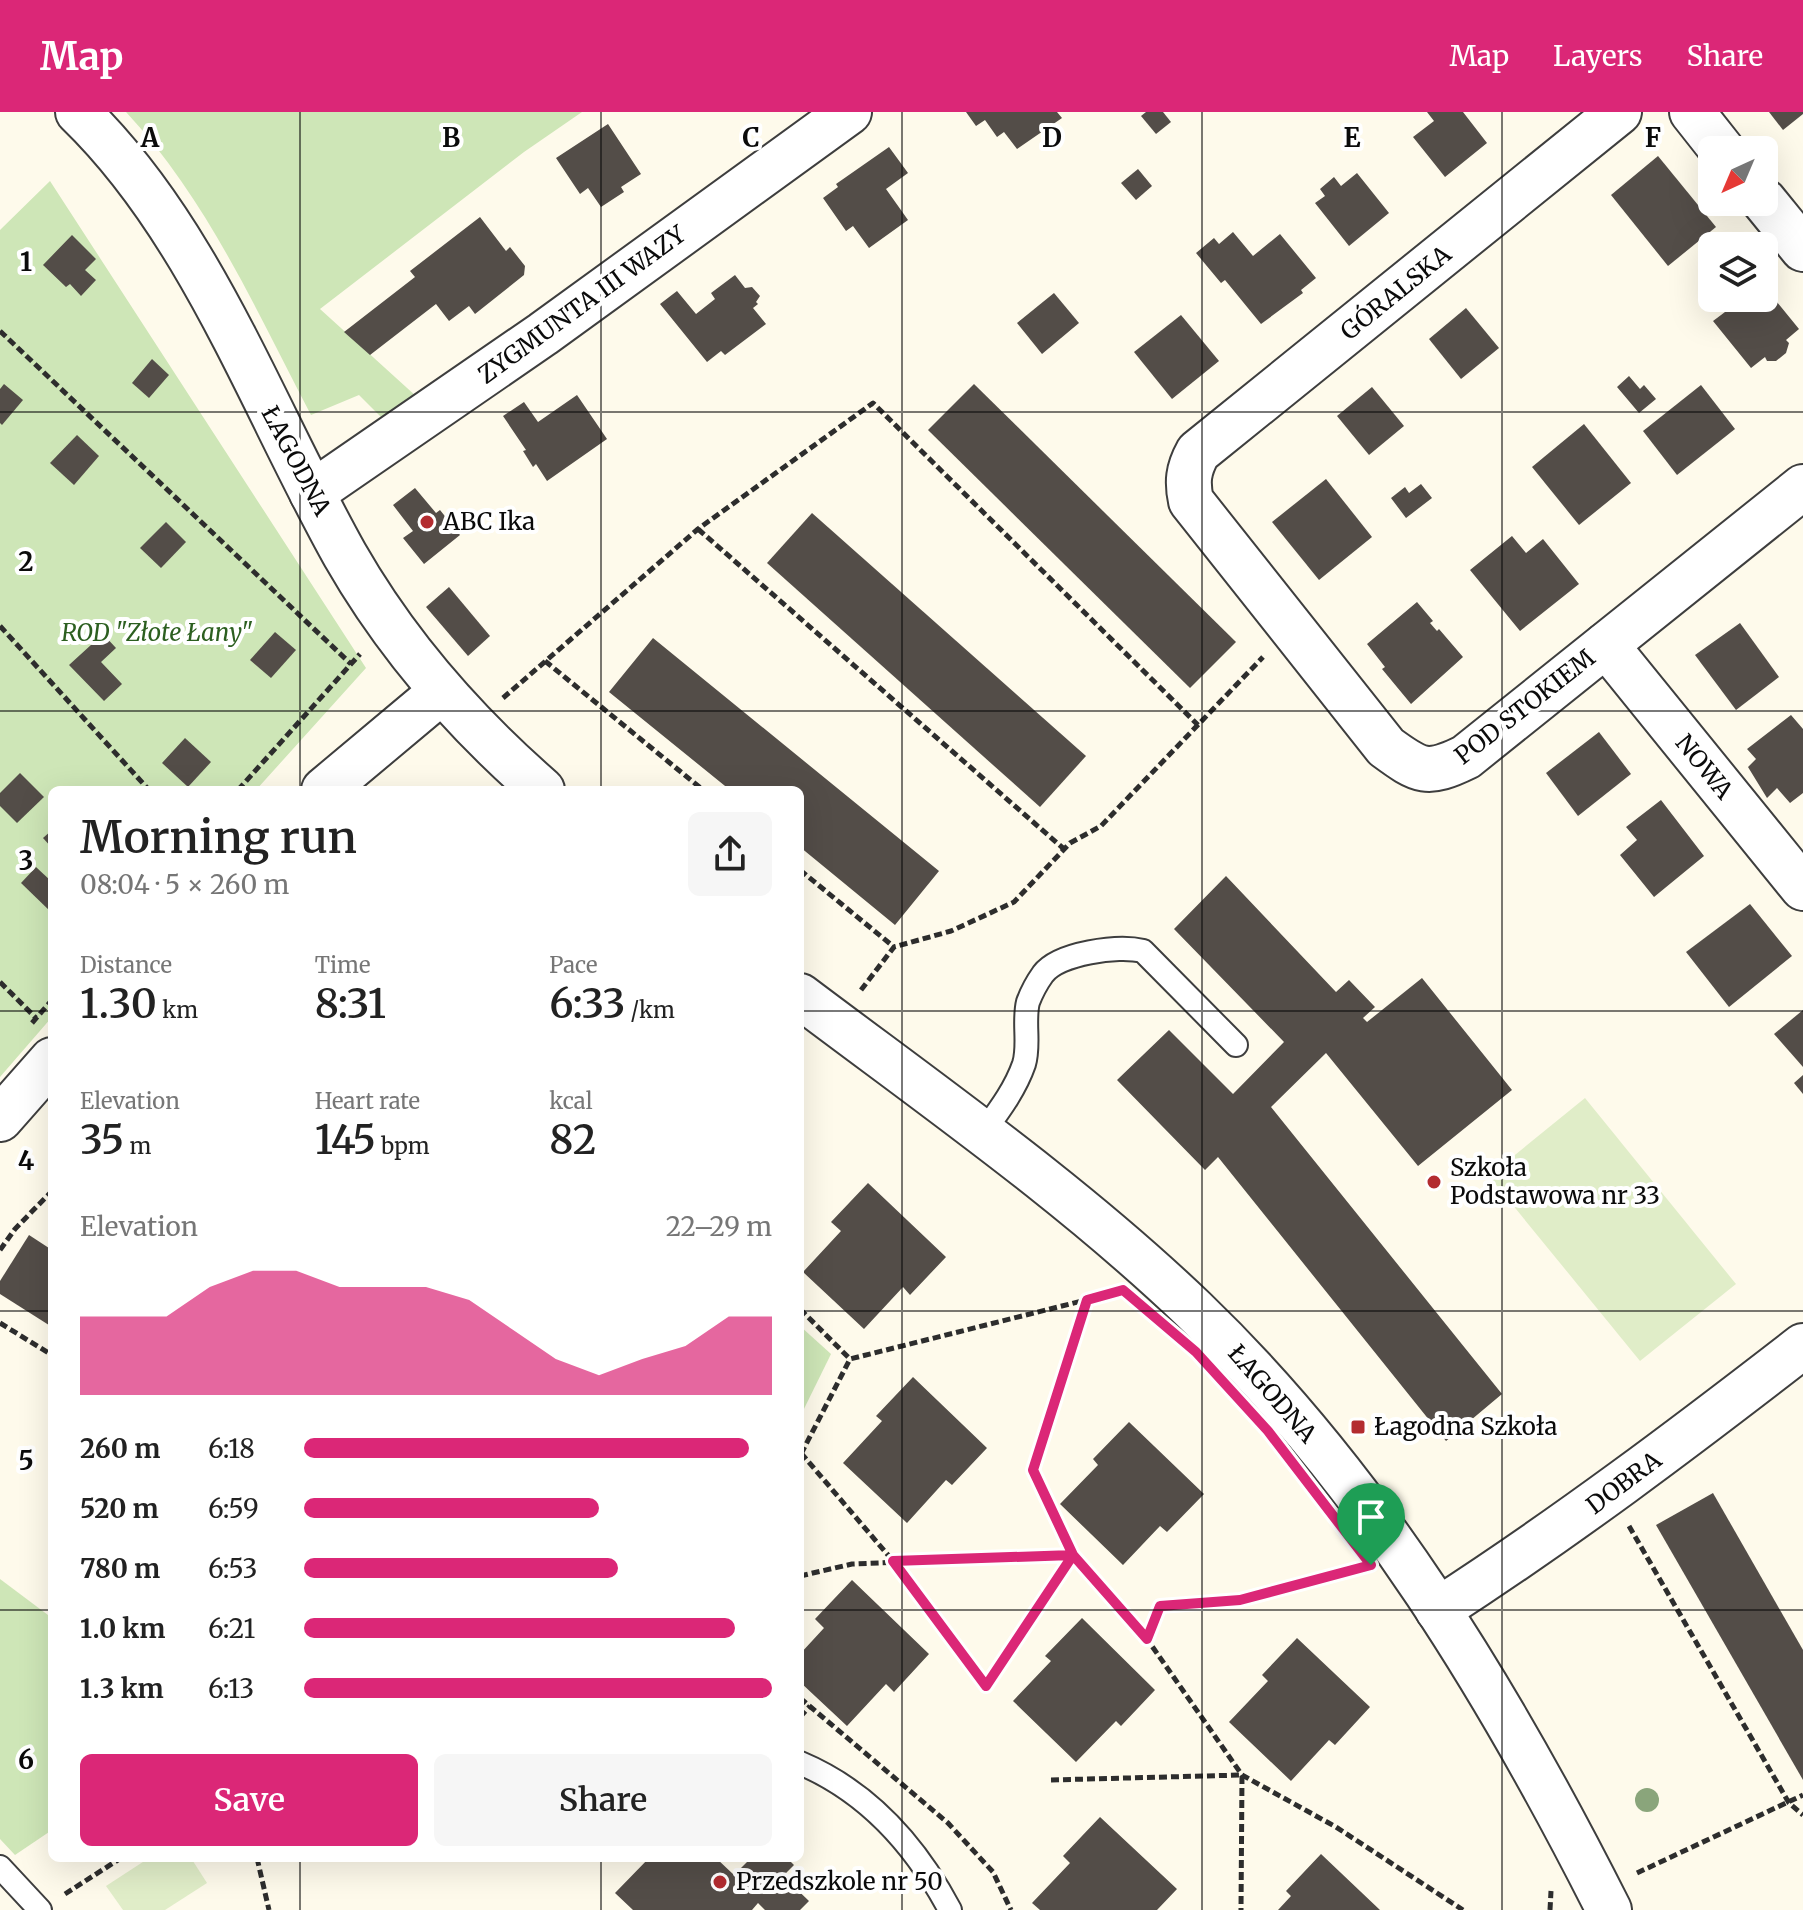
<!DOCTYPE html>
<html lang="en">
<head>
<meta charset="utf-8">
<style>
  body { margin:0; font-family:Merriweather,serif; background:#f6f6f6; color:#222; height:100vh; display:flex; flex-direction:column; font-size:30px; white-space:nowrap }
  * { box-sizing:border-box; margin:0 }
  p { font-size:26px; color:#767676 }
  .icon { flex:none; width:44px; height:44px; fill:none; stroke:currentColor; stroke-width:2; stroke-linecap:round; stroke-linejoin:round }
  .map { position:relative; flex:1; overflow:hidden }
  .panel { position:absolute; left:48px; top:674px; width:756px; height:1076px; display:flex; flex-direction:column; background:#fff; border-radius:12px; box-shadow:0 8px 32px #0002 }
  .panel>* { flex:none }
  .needle { width:52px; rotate:224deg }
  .fabs { position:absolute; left:1698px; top:24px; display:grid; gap:16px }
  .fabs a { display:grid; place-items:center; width:80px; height:80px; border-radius:12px; background:#fff; box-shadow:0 8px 32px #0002; font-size:40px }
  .pin { position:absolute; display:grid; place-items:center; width:68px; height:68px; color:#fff; margin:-82px -34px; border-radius:50% 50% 50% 0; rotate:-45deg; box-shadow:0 0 8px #0007 }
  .pin .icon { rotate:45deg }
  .round { display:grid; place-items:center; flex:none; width:84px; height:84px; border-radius:12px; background:#f6f6f6 }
  .summary { display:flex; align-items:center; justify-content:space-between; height:136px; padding:0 32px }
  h1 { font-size:44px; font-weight:600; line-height:60px }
  .metrics { display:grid; grid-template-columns:repeat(3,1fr); gap:12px; height:136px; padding:8px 32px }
  .metrics div { display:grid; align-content:center }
  .metrics b { font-size:40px; font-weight:600 }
  .metrics small { font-size:22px; font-weight:400 }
  .metrics p { font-size:22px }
  .chart { height:224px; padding:16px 32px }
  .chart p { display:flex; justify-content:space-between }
  .chart svg { width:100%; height:144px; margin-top:8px; fill:#db2777; opacity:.7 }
  .cta { display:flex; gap:16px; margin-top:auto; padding:16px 32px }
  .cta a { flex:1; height:92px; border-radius:12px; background:#db2777; color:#fff; font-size:32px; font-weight:600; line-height:92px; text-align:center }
  .cta a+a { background:#f6f6f6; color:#222 }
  ul { padding:0 32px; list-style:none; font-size:26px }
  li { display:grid; grid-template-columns:128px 96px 1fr; align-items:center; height:60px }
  li i { height:20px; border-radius:10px; background:#db2777 }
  header { display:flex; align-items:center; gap:48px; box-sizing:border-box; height:112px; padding:0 40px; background:#db2777; color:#fff }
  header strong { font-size:38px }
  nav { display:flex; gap:44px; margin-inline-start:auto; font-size:28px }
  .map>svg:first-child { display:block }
  .green { fill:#cee6b7 }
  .pitch { fill:#e0edc8 }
  .building { fill:#534d48 }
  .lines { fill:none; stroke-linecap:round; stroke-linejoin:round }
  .service-casing { stroke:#3e3e3e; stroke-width:26 }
  .minor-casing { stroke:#3e3e3e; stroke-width:48 }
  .tertiary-casing { stroke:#3e3e3e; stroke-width:48 }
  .path { stroke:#2d2d2d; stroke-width:5; stroke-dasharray:8 4; stroke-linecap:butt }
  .service { stroke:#fff; stroke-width:22 }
  .minor { stroke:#fff; stroke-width:44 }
  .tertiary { stroke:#fff; stroke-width:44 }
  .tree { fill:#8aa57b }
  .route-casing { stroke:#fff; stroke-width:16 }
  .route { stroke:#db2777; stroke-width:10 }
  .grid { fill:none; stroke:#0b0b0b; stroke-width:2; stroke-opacity:0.55 }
  .poi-dot { fill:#b32c30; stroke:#fff; stroke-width:3 }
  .labels { text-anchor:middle; stroke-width:8; stroke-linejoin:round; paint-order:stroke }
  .street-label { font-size:24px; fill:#0b0b0b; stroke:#fff }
  .poi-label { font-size:24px; fill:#0b0b0b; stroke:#fff; text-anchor:start }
  .park-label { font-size:24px; font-style:italic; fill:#2c5f20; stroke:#fff }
  .grid-label { font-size:26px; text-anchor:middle; font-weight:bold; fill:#0b0b0b; stroke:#fff; stroke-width:8; stroke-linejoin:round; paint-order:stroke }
</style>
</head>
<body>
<header>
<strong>Map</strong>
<nav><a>Map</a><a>Layers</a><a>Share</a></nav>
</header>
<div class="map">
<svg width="1803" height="1798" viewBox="0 0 1803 1798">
  <rect width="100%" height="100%" fill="#fefaeb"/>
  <!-- green -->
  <g class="green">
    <path d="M 126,0 L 582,0 L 524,40 L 320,197 L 417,285 L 391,315 L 359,283 L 311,303 C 256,198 207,87 126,0 Z"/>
    <polygon points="50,69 366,556 256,678 52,678 52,905 0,965 0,118"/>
    <polygon points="800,1214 831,1242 800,1305"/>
    <polygon points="0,1467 52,1506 52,1718 15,1743 0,1727"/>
  </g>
  <!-- pitch -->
  <g class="pitch">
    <polygon points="1585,986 1736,1172 1640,1249 1489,1064"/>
    <polygon points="149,1746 191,1746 207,1771 165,1798 123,1798 106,1774"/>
  </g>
  <!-- building -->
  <g class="building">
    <polygon points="966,0 1057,0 1062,6 1017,37 1004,20 997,25 985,8 976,14"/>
    <polygon points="1146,0 1163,0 1171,10 1156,22 1141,4"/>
    <polygon points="1427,0 1463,0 1487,31 1445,65 1413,25 1434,9"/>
    <polygon points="1769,0 1803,0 1803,2 1783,18"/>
    <polygon points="608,12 641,62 621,75 624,80 601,95 588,76 580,82 556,46"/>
    <polygon points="889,35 908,61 886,77 908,108 869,136 853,114 846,119 823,86 838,75 836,72"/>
    <polygon points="1658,44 1716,115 1668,154 1611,83"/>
    <polygon points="1138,57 1152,74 1136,88 1121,71"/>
    <polygon points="1357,61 1389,101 1349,134 1315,91 1325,84 1320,77 1334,65 1341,74"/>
    <polygon points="480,105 506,139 510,135 525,154 524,163 475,202 469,194 449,209 436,192 370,243 344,220 415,165 410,159"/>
    <polygon points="1233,120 1253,144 1280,122 1316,166 1301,178 1303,181 1261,212 1225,168 1221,171 1196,141 1214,126 1219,132"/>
    <polygon points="72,123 96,147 85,158 96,168 81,184 70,172 66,175 43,153"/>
    <polygon points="735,163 745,176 752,175 760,184 756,190 758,192 753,196 766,212 725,243 721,239 707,250 660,192 677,179 696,202 715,187 711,181"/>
    <polygon points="1764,174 1799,217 1786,228 1789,231 1786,241 1776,249 1767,249 1765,245 1751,256 1713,209 1725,200 1715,189 1719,186 1764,186"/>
    <polygon points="1054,181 1079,211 1042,242 1017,211"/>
    <polygon points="1466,196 1499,236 1461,267 1429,227"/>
    <polygon points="1181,203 1219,249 1172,287 1134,240"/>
    <polygon points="152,247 169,263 149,286 132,271"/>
    <polygon points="1629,264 1640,277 1644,273 1656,287 1639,301 1617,275"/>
    <polygon points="4,272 23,288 2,313 0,311 0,277"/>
    <polygon points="974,272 1236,530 1190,576 928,318"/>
    <polygon points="1701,273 1735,317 1677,363 1643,319"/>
    <polygon points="1372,275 1404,314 1369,343 1337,304"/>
    <polygon points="577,283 607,327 547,369 536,352 533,355 523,339 526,338 503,304 524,290 538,310"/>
    <polygon points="1584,312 1631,371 1579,413 1532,355"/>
    <polygon points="77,323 99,344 74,373 50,351"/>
    <polygon points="1326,367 1372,425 1319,468 1272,410"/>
    <polygon points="1421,372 1432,386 1406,406 1391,386 1405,375 1409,381"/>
    <polygon points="415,376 436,401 440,398 460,423 424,452 403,426 413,419 393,393"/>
    <polygon points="812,401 1086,644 1040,695 767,451"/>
    <polygon points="166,410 186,430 161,456 140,436"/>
    <polygon points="1512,424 1526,441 1543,427 1579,472 1520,519 1470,458"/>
    <polygon points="449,475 490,524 468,544 426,495"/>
    <polygon points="1417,490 1433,509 1430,511 1437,519 1439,517 1463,545 1411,592 1382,557 1385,555 1367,532"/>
    <polygon points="1740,511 1779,565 1736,598 1695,543"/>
    <polygon points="275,520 296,538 271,566 250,548"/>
    <polygon points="103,522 116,536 101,550 122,572 104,589 69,553"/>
    <polygon points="653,526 939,759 895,813 800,735 800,678 730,678 609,580"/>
    <polygon points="1791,603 1803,617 1803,681 1790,691 1777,676 1767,686 1748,655 1756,647 1747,637"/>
    <polygon points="1599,620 1631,662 1578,704 1546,661"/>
    <polygon points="185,626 211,650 188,675 162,651"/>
    <polygon points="20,661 44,685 17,711 0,694 0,681"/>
    <polygon points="1661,688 1704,744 1654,785 1620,743 1637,728 1626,715"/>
    <polygon points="52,718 52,736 43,726"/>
    <polygon points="36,755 52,770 52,801 21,771"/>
    <polygon points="1226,764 1336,880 1349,868 1375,895 1363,906 1367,910 1422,866 1512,978 1418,1054 1326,941 1271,995 1502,1282 1446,1329 1218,1045 1205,1058 1117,968 1169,918 1233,982 1284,930 1174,817"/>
    <polygon points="1750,792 1792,844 1729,895 1686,840"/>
    <polygon points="1803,898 1803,955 1774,922"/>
    <polygon points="1803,963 1803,982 1794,971"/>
    <polygon points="868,1071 946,1145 910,1183 903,1175 864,1217 803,1160 841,1119 831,1110"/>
    <polygon points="29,1123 52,1138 52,1215 0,1182 0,1169"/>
    <polygon points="913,1265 987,1336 952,1373 946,1368 907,1411 843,1351 882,1309 876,1304"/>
    <polygon points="1129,1310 1204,1382 1167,1420 1160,1414 1123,1453 1060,1392 1098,1353 1093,1347"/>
    <polygon points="1713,1381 1803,1538 1803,1668 1656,1413"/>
    <polygon points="852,1468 929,1542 894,1580 886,1572 847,1614 800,1570 800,1542 824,1516 815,1507"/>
    <polygon points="1082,1506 1155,1578 1121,1614 1116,1609 1076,1650 1013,1589 1051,1549 1045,1544"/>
    <polygon points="1297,1526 1370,1595 1335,1633 1329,1628 1291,1669 1229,1610 1268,1569 1262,1563"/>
    <polygon points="1100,1705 1177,1777 1157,1798 1040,1798 1032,1791 1070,1751 1063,1744"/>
    <polygon points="1321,1742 1380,1798 1278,1798 1291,1784 1286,1779"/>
    <polygon points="649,1746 716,1746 734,1763 751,1746 787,1746 794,1753 783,1764 809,1789 800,1798 765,1798 758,1791 752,1798 633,1798 615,1781"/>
  </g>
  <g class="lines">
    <defs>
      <g id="service">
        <path d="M 982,1022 C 998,1000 1015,978 1024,952 C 1030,933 1023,909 1028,890 C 1031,882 1038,869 1043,862 C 1059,841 1118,833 1143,839 L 1236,933"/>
        <path d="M 800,1651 C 869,1680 916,1734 950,1798"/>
        <polyline points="0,1755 40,1798"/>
      </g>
      <g id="minor">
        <path d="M 1619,0 L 1198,340 C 1188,358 1187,370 1191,389 L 1386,635 C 1420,660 1427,664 1466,645 L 1803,375"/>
        <polyline points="1692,0 1722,38"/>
        <polyline points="1764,89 1803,137"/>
        <polyline points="312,381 543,222 849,0"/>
        <polyline points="1606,533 1803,776"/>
        <polyline points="324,678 441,580"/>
        <polyline points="0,1007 52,948"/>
        <path d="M 1438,1498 C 1565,1416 1683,1327 1803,1234"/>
      </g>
      <g id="tertiary">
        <path d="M 78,0 C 201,119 262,295 345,443 C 397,534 464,610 542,678"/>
        <path d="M 800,884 C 934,985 1073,1082 1194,1198 C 1370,1367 1500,1582 1609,1798"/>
      </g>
    </defs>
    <!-- service casing -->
    <use href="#service" class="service-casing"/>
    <!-- minor casing -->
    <use href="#minor" class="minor-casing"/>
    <!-- tertiary casing -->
    <use href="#tertiary" class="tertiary-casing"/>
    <!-- path -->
    <g class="path">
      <polyline points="0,219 351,552"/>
      <polyline points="698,417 1064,737"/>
      <polyline points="0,514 149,678"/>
      <polyline points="545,549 703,678"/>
      <polyline points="503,586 698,417 873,291 1198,613"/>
      <polyline points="238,678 360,542"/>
      <polyline points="800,758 894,835"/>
      <polyline points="0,870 36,906"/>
      <polyline points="861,878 894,835 951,819 1014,790 1070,731 1101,714 1263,545"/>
      <polyline points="32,911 52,888"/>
      <polyline points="0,1138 15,1117 52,1079"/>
      <polyline points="800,1197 850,1247 1114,1181"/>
      <polyline points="0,1211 52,1243"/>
      <polyline points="801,1341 893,1449 986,1574 1073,1443 1033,1358 1087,1188"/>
      <polyline points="801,1342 850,1247"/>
      <polyline points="1629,1414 1789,1691 1803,1703"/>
      <polyline points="800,1464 852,1452 1073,1443 1147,1527 1242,1663 1336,1715 1463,1798"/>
      <polyline points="1147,1527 1160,1494 1240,1488 1359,1457"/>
      <polyline points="800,1586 948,1711 993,1760 1011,1798"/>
      <polyline points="800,1605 810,1594"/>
      <polyline points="1051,1668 1242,1663 1241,1798"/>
      <polyline points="257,1746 269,1798"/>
      <polyline points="1637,1761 1803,1683"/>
      <polyline points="65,1782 121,1746"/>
      <polyline points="1550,1798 1551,1779"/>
    </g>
    <!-- service -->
    <use href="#service" class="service"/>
    <!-- minor -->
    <use href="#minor" class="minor"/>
    <!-- tertiary -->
    <use href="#tertiary" class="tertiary"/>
  </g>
  <!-- trees -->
  <circle class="tree" cx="1647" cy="1688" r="12"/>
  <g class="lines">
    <defs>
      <polyline id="route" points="1371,1453 1240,1488 1160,1494 1147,1527 1073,1443 986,1574 893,1449 1073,1443 1033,1358 1087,1188 1123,1178 1196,1240 1268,1319 1371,1453"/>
    </defs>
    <!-- route casing -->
    <use href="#route" class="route-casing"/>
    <!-- route -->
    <use href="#route" class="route"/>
  </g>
  <!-- grid -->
  <path class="grid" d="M 300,0 L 300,678M 601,0 L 601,678M 902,0 L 902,1798M 1202,0 L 1202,1798M 1502,0 L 1502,1798M 0,300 L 1803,300M 0,599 L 1803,599M 0,899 L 52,899M 800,899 L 1803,899M 0,1199 L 52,1199M 800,1199 L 1803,1199M 0,1498 L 52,1498M 800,1498 L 1803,1498M 300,1746 L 300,1798M 601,1746 L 601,1798"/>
  <!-- markers -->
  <g class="poi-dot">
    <circle cx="427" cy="410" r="8"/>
    <circle cx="1434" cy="1070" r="8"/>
    <rect x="1350" y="1307" width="16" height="16" rx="4"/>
    <circle cx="720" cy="1770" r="8"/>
  </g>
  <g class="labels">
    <!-- street labels -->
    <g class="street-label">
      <text transform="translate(1396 181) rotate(-39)" y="8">GÓRALSKA</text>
      <text transform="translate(582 193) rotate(-36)" y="8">ZYGMUNTA III WAZY</text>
      <text transform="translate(296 349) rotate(62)" y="8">ŁAGODNA</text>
      <text transform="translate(1525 595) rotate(-38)" y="8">POD STOKIEM</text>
      <text transform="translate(1704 655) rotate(51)" y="8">NOWA</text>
      <text transform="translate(1272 1282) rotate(49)" y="8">ŁAGODNA</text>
      <text transform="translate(1624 1371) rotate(-37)" y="8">DOBRA</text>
    </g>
    <!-- poi labels -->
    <g class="poi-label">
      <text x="443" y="418">ABC Ika</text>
      <text x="1450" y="1064">Szkoła<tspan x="1450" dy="28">Podstawowa nr 33</tspan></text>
      <text x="1374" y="1323">Łagodna Szkoła</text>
      <text x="736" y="1778">Przedszkole nr 50</text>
    </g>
    <!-- park labels -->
    <g class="park-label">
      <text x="157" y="529">ROD "Złote Łany"</text>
    </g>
  </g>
  <g class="grid-label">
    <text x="150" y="35">A</text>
    <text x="451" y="35">B</text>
    <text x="751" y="35">C</text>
    <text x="1052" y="35">D</text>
    <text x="1352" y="35">E</text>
    <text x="1653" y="35">F</text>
    <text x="26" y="159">1</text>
    <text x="26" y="459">2</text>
    <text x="26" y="758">3</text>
    <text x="26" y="1058">4</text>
    <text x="26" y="1358">5</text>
    <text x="26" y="1657">6</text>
  </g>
</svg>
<div class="fabs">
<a><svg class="needle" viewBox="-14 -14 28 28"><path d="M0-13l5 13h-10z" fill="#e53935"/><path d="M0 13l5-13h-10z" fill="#767676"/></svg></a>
<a><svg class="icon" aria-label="layers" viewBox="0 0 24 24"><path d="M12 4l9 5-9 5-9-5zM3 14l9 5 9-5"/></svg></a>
</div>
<div class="pin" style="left:1371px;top:1453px;background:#1e9e55"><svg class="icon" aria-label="arrive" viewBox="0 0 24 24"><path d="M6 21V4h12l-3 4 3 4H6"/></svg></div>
<section class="panel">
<div class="summary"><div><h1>Morning run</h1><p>08:04 · 5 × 260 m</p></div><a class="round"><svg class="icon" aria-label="share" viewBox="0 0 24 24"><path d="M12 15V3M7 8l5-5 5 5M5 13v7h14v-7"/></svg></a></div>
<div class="metrics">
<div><p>Distance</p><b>1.30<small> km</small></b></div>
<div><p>Time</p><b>8:31</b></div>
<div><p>Pace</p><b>6:33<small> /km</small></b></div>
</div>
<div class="metrics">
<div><p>Elevation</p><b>35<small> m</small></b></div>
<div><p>Heart rate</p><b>145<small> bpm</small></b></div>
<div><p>kcal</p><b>82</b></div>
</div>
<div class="chart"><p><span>Elevation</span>22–29 m</p>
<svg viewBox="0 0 160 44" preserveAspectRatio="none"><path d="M0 44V20L10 20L20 20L30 11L40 6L50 6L60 11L70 11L80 11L90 15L100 24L110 33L120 38L130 33L140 29L150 20L160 20V44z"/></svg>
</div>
<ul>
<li><b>260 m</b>6:18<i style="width:95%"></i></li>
<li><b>520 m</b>6:59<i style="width:63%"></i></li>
<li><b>780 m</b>6:53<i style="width:67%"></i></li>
<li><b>1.0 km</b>6:21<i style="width:92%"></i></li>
<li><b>1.3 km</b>6:13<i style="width:100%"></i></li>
</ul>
<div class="cta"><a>Save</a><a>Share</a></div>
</section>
</div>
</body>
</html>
